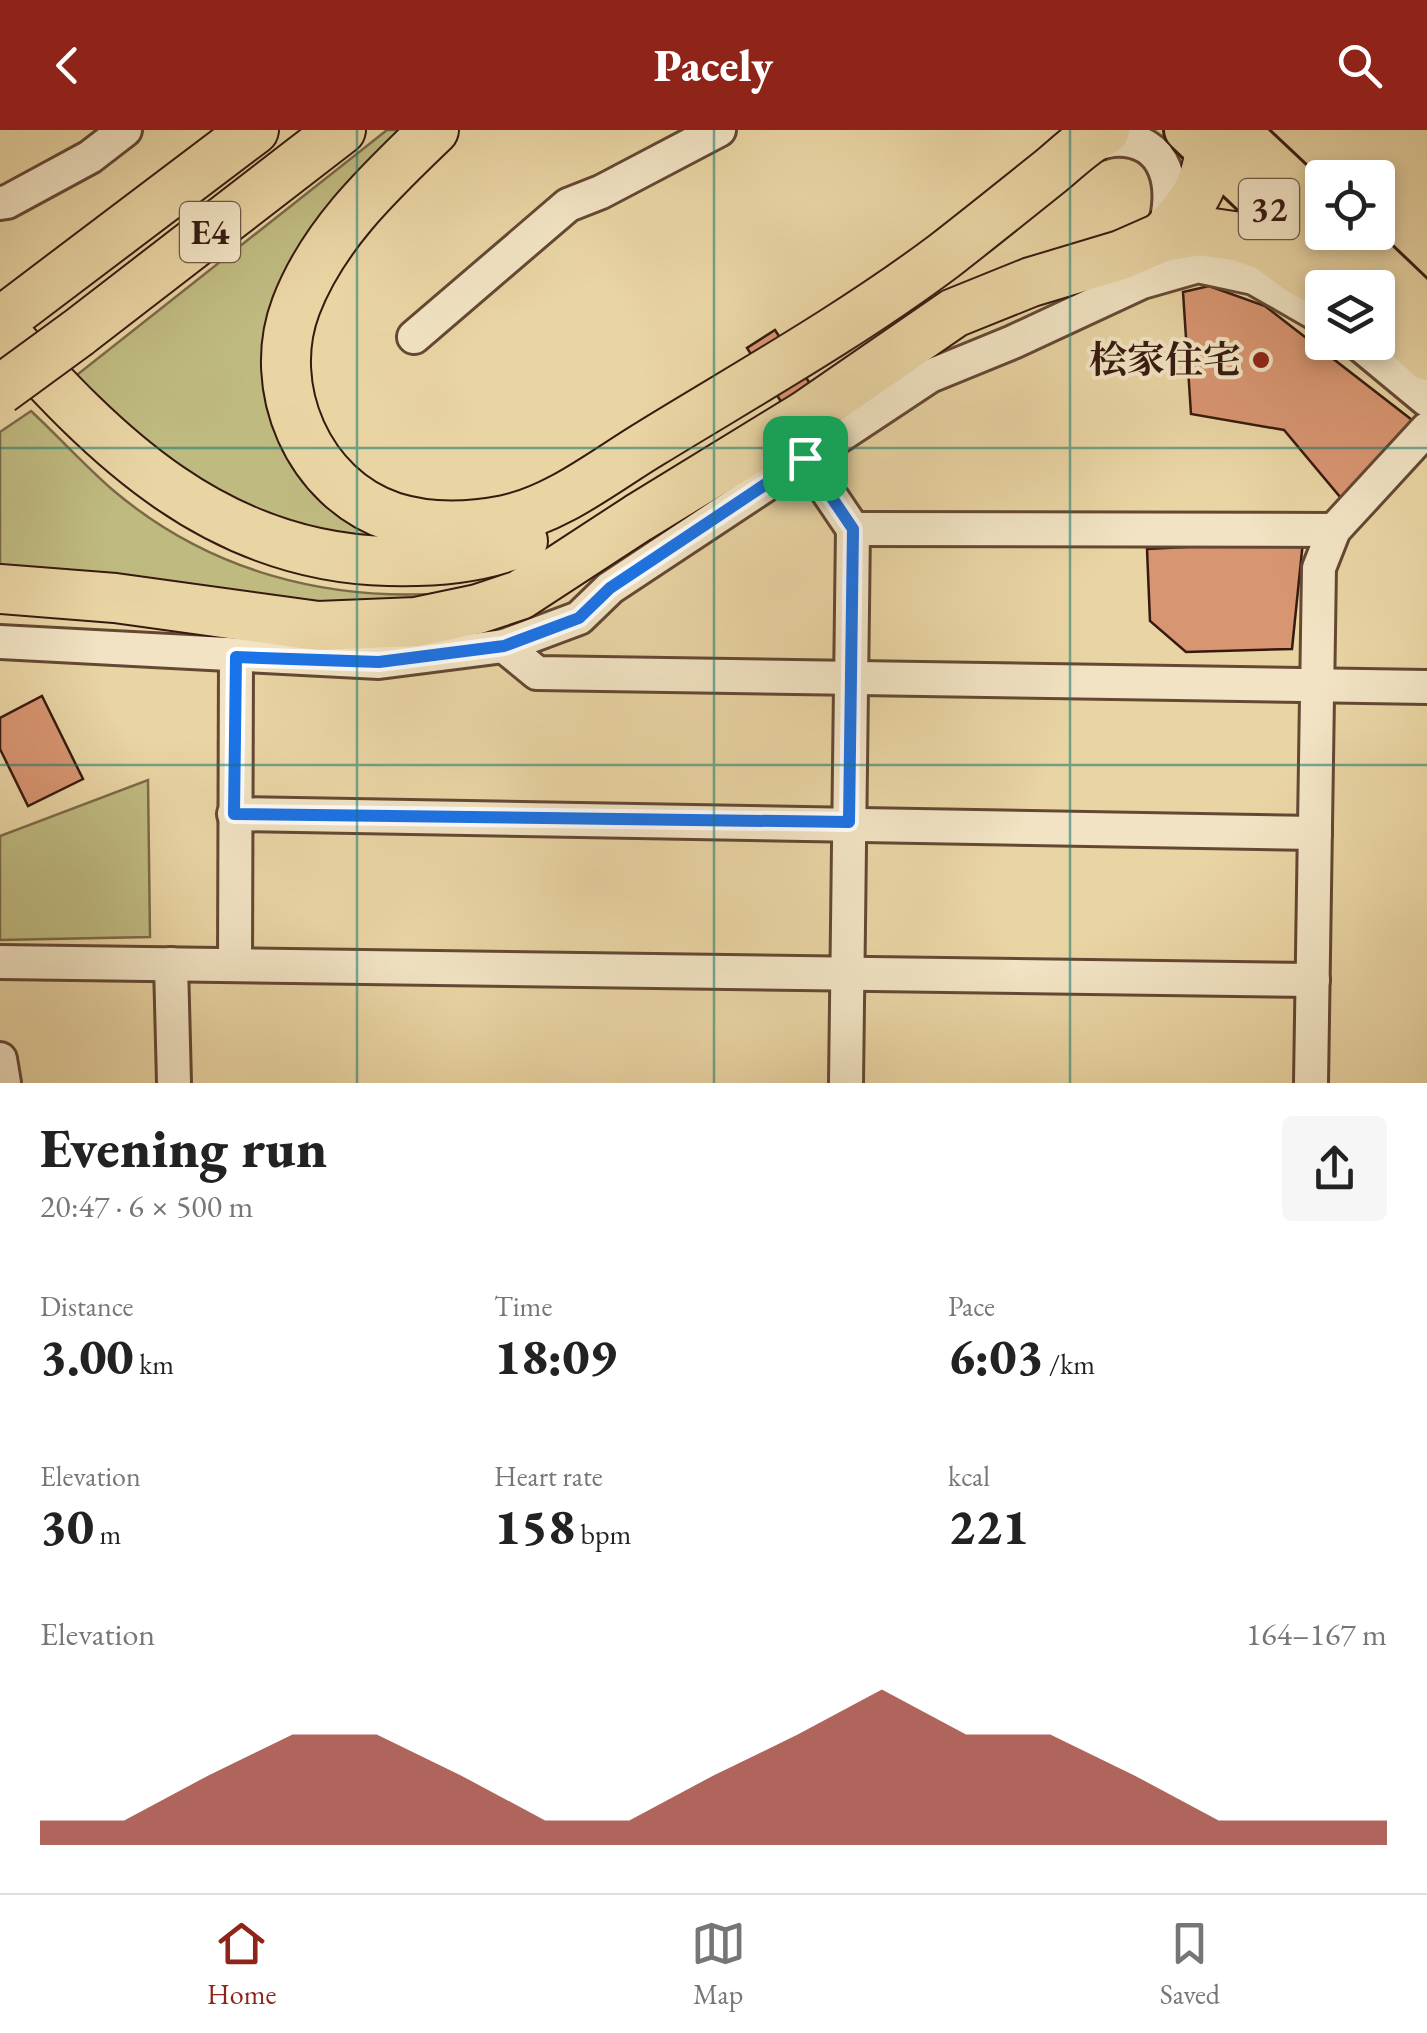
<!DOCTYPE html>
<html lang="en">
<head>
<meta charset="utf-8">
<style>
  body { margin:0; font-family:"EB Garamond","Noto Serif JP",serif; background:#f6f6f6; color:#222; height:100vh; display:flex; flex-direction:column; font-size:38px; white-space:nowrap }
  * { box-sizing:border-box; margin:0 }
  p { font-size:32px; color:#767676 }
  .icon { flex:none; width:55px; height:55px; fill:none; stroke:currentColor; stroke-width:2; stroke-linecap:round; stroke-linejoin:round }
  .map { position:relative; height:953px; overflow:hidden }
  .panel { display:flex; flex-direction:column; background:#fff; flex:1 }
  .panel>* { flex:none }
  .fabs { position:absolute; left:1305px; top:30px; display:grid; gap:20px }
  .fabs a { display:grid; place-items:center; width:90px; height:90px; border-radius:10px; background:#fff; box-shadow:0 5px 15px #0003; font-size:50px }
  .pin { position:absolute; display:grid; place-items:center; width:85px; height:85px; color:#fff; margin:-42px; border-radius:20px; box-shadow:0 5px 15px #0006 }
  .round { display:grid; place-items:center; flex:none; width:105px; height:105px; border-radius:10px; background:#f6f6f6 }
  .overview { display:flex; align-items:center; justify-content:space-between; height:170px; padding:0 40px }
  h1 { font-size:55px; font-weight:800; line-height:75px }
  .metrics { display:grid; grid-template-columns:repeat(3,1fr); gap:15px; height:170px; padding:10px 40px }
  .metrics div { display:grid; align-content:center }
  .metrics b { font-size:50px; font-weight:800 }
  .metrics small { font-size:28px; font-weight:400 }
  .metrics p { font-size:28px }
  .chart { height:280px; padding:20px 40px }
  .chart p { display:flex; justify-content:space-between }
  .chart svg { width:100%; height:180px; margin-top:10px; fill:#8f2418; opacity:.7 }
  header { display:flex; justify-content:space-between; align-items:center; height:130px; padding:0 40px; background:#8f2418; color:#fff; font-size:45px; font-weight:800 }
  .tab-bar { display:flex; justify-content:space-around; align-items:center; height:140px; border-top:2px solid #e0e0e0; background:#fff; font-size:28px; color:#767676 }
  .tab-bar a { display:grid; justify-items:center; gap:5px }
  .tab-bar .selected { color:#8f2418 }
  .map>svg:first-child { display:block }
  .green { fill:#bfba80; stroke:#7b6a48; stroke-width:2.5 }
  .building { fill:#d89571; stroke:#371a0f; stroke-width:2.5 }
  .lines { fill:none; stroke-linecap:round; stroke-linejoin:round }
  .minor-casing { stroke:#644834; stroke-width:38 }
  .major-casing { stroke:#371a0f; stroke-width:48 }
  .highway-casing { stroke:#371a0f; stroke-width:52 }
  .minor { stroke:#f1e3c3; stroke-width:32 }
  .major { stroke:#e9d4a3; stroke-width:42 }
  .highway { stroke:#e9d4a3; stroke-width:48 }
  .highway-bridge-casing { stroke:#371a0f; stroke-width:52; stroke-linecap:butt }
  .highway-bridge { stroke:#e9d4a3; stroke-width:48 }
  .route-casing { stroke:#fff; stroke-width:20 }
  .route { stroke:#1a73e8; stroke-width:12 }
  .grid { fill:none; stroke:#0f766e; stroke-width:2.5; stroke-opacity:0.55 }
  .poi-dot { fill:#8f2418; stroke:#f1e3c3; stroke-width:4 }
  .labels { text-anchor:middle; stroke-width:8; stroke-linejoin:round; paint-order:stroke }
  .shield { fill:#f1e3c3; stroke:#6f5645; stroke-width:2.5 }
  .shield-label { font-size:35px; font-weight:bold; fill:#371a0f }
  .poi-label { font-size:38px; font-weight:bold; fill:#371a0f; stroke:#f1e3c3; text-anchor:end }
</style>
</head>
<body>
<header><svg class="icon" aria-label="back" viewBox="0 0 24 24"><path d="M15 5l-7 7 7 7"/></svg>Pacely<svg class="icon" aria-label="search" viewBox="0 0 24 24"><circle cx="10" cy="10" r="6"/><path d="M15 15l6 6"/></svg></header>
<div class="map">
<svg width="1427" height="953" viewBox="0 0 1427 953">
  <rect width="100%" height="100%" fill="#e9d4a3"/>
  <filter id="stains"><feTurbulence type="fractalNoise" baseFrequency=".002" numOctaves="4"/><feColorMatrix values="0 0 0 0 .2 0 0 0 0 .09 0 0 0 0 .02 0 0 0 .5 -.17"/></filter>
  <radialGradient id="worn" r=".72"><stop offset=".6" stop-color="#630" stop-opacity="0"/><stop offset="1" stop-color="#630" stop-opacity=".3"/></radialGradient>
  <!-- green -->
  <g class="green">
    <polygon points="387,0 417,0 274,244 396,403 368,416 266,390 170,335 73,248"/>
    <path d="M 31,281 C 59,307 85,336 114,361 C 209,441 326,472 449,463 L 402,480 L 0,446 L 0,302 Z"/>
    <polygon points="148,650 150,807 0,810 0,706"/>
  </g>
  <!-- building -->
  <g class="building">
    <polygon points="1209,156 1265,176 1412,290 1341,368 1284,300 1191,284 1183,162"/>
    <polygon points="775,200 835,292 806,311 747,218"/>
    <polygon points="1303,411 1292,519 1186,522 1150,491 1147,419"/>
    <polygon points="42,566 83,649 28,676 0,619 0,588"/>
  </g>
  <g class="lines">
    <defs>
      <g id="minor">
        <path d="M 1082,18 C 1092,16 1103,11 1113,10 C 1169,6 1178,61 1163,102"/>
        <polyline points="0,73 7,72 90,27 125,0"/>
        <polyline points="414,207 568,75 601,62 719,0"/>
        <polyline points="1357,212 1427,270"/>
        <polyline points="805,328 853,399 846,953"/>
        <polyline points="853,399 1334,400"/>
        <polyline points="0,512 379,532 504,516 579,488 610,458 930,246 1013,212 1142,152 1198,136 1254,148 1322,187"/>
        <polyline points="504,516 537,543 1427,557"/>
        <polyline points="234,684 1315,703"/>
        <polyline points="0,832 1313,850"/>
        <polyline points="171,834 174,953"/>
        <polyline points="235,835 236,527"/>
        <polyline points="0,929 4,953"/>
        <polyline points="1311,953 1319,438 1334,400 1427,299"/>
      </g>
      <g id="major">
        <polyline points="1186,0 1352,158"/>
        <polyline points="1237,0 1322,80"/>
        <polyline points="1346,102 1427,179"/>
        <polyline points="1378,182 1427,229"/>
      </g>
      <g id="highway">
        <path d="M 434,0 C 380,52 323,105 296,176 C 265,257 308,359 393,387 C 428,398 469,397 505,390 C 558,379 606,340 651,313 C 749,253 852,195 944,126 C 980,98 1016,69 1051,41 C 1068,27 1085,10 1105,0"/>
        <path d="M 1162,107 C 1199,70 1207,52 1213,0"/>
        <polyline points="0,192 254,0"/>
        <path d="M 0,197 C 105,317 217,427 388,431 C 434,432 480,429 523,411"/>
        <polyline points="78,203 341,0"/>
        <polyline points="0,459 115,468 318,496 416,492 478,479 520,465 638,388 806,285 954,183 1031,152 1121,125 1162,107 1199,101 1240,107 1268,117 1300,141 1334,158"/>
      </g>
    </defs>
    <!-- minor casing -->
    <use href="#minor" class="minor-casing"/>
    <!-- major casing -->
    <use href="#major" class="major-casing"/>
    <!-- highway casing -->
    <use href="#highway" class="highway-casing"/>
    <!-- minor -->
    <use href="#minor" class="minor"/>
    <!-- major -->
    <use href="#major" class="major"/>
    <!-- highway -->
    <use href="#highway" class="highway"/>
    <defs>
      <polyline id="highway-bridge" points="0,260 78,203"/>
    </defs>
    <!-- highway-bridge casing -->
    <use href="#highway-bridge" class="highway-bridge-casing"/>
    <!-- highway-bridge -->
    <use href="#highway-bridge" class="highway-bridge"/>
  </g>
  <g class="lines">
    <defs>
      <polygon id="route" points="805,328 853,399 849,692 234,684 236,527 379,532 504,516 579,488 610,458"/>
    </defs>
    <!-- route casing -->
    <use href="#route" class="route-casing"/>
    <!-- route -->
    <use href="#route" class="route"/>
  </g>
  <!-- grid -->
  <path class="grid" d="M 357,0 L 357,953M 714,0 L 714,953M 1070,0 L 1070,953M 0,318 L 1427,318M 0,635 L 1427,635"/>
  <!-- markers -->
  <circle class="poi-dot" cx="1261" cy="230" r="10"/>
  <g class="labels">
    <!-- shield labels -->
    <g class="shield">
      <rect x="1239" y="49" width="60" height="60" rx="8"/>
      <rect x="180" y="72" width="60" height="60" rx="8"/>
    </g>
    <g class="shield-label">
      <text x="1269" y="91">32</text>
      <text x="210" y="114">E4</text>
    </g>
    <!-- poi labels -->
    <g class="poi-label">
      <text x="1241" y="243">桧家住宅</text>
    </g>
  </g>
  <rect width="100%" height="100%" filter="url(#stains)"/>
  <rect width="100%" height="100%" fill="url(#worn)"/>
</svg>
<div class="fabs">
<a><svg class="icon" aria-label="locate" viewBox="0 0 24 24"><circle cx="12" cy="12" r="6"/><path d="M12 2v4M12 18v4M2 12h4M18 12h4"/></svg></a>
<a><svg class="icon" aria-label="layers" viewBox="0 0 24 24"><path d="M12 4l9 5-9 5-9-5zM3 14l9 5 9-5"/></svg></a>
</div>
<div class="pin" style="left:805px;top:328px;background:#1e9e55"><svg class="icon" aria-label="arrive" viewBox="0 0 24 24"><path d="M6 21V4h12l-3 4 3 4H6"/></svg></div>
</div>
<section class="panel">
<div class="overview"><div><h1>Evening run</h1><p>20:47 · 6 × 500 m</p></div><a class="round"><svg class="icon" aria-label="share" viewBox="0 0 24 24"><path d="M12 15V3M7 8l5-5 5 5M5 13v7h14v-7"/></svg></a></div>
<div class="metrics">
<div><p>Distance</p><b>3.00<small> km</small></b></div>
<div><p>Time</p><b>18:09</b></div>
<div><p>Pace</p><b>6:03<small> /km</small></b></div>
</div>
<div class="metrics">
<div><p>Elevation</p><b>30<small> m</small></b></div>
<div><p>Heart rate</p><b>158<small> bpm</small></b></div>
<div><p>kcal</p><b>221</b></div>
</div>
<div class="chart"><p><span>Elevation</span>164–167 m</p>
<svg viewBox="0 0 160 44" preserveAspectRatio="none"><path d="M0 44V38L10 38L20 27L30 17L40 17L50 27L60 38L70 38L80 27L90 17L100 6L110 17L120 17L130 27L140 38L150 38L160 38V44z"/></svg>
</div>
</section>
<nav class="tab-bar">
<a class="selected"><svg class="icon" aria-label="home" viewBox="0 0 24 24"><path d="M3 11l9-7 9 7M6 9v11h12V9"/></svg>Home</a>
<a><svg class="icon" aria-label="map" viewBox="0 0 24 24"><path d="M3 6l6-2 6 2 6-2v14l-6 2-6-2-6 2zM9 4v14M15 6v14"/></svg>Map</a>
<a><svg class="icon" aria-label="saved" viewBox="0 0 24 24"><path d="M7 4h10v16l-5-4-5 4z"/></svg>Saved</a>
</nav>
</body>
</html>
